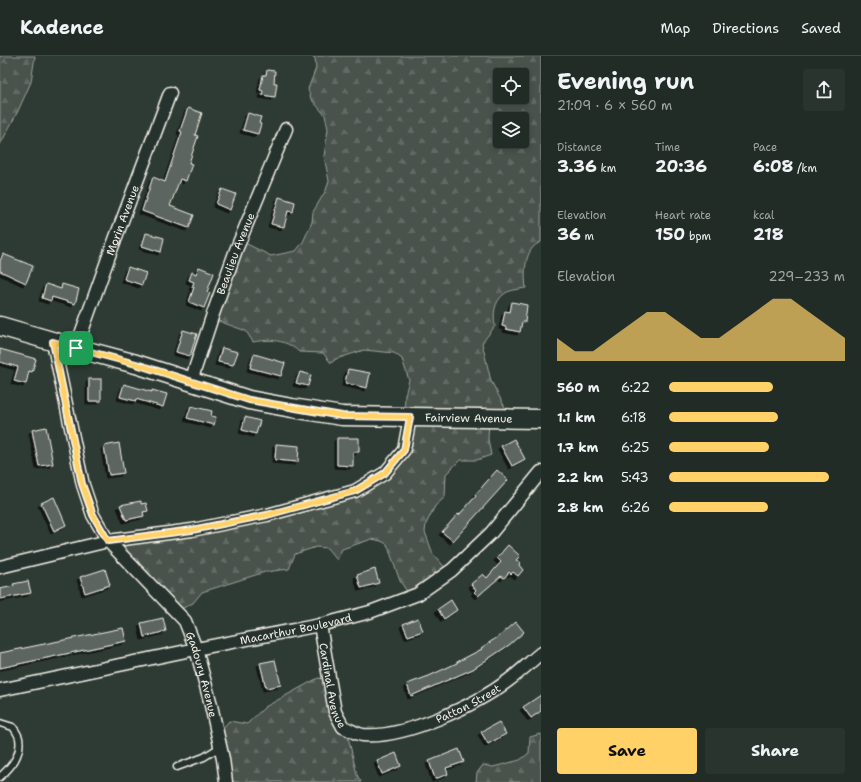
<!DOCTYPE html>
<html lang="en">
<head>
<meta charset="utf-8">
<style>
  body { margin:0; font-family:"Shantell Sans",sans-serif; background:#2a342f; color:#f1f3f6; height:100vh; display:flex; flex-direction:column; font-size:15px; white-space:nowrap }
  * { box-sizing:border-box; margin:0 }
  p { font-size:13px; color:#a2a7a7 }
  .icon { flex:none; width:22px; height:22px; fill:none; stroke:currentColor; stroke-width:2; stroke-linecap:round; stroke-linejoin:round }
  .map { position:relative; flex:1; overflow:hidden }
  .drawer { display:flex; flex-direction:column; background:#222c27; width:320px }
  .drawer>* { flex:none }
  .buttons { position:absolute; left:493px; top:12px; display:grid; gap:8px }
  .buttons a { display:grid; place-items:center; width:36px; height:36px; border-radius:4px; background:#222c27; box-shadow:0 2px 6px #0003,0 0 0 1px #3f4844; font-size:20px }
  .pin { position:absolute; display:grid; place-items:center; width:34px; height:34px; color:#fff; margin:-17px; border-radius:8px; box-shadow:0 2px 6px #0006 }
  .round { display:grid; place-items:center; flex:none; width:42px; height:42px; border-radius:4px; background:#2a342f }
  .overview { display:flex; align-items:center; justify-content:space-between; height:68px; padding:0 16px }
  h1 { font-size:22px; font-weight:700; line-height:30px }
  .metrics { display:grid; grid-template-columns:repeat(3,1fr); gap:6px; height:68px; padding:4px 16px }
  .metrics div { display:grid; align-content:center }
  .metrics b { font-size:17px; font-weight:700 }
  .metrics small { font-size:11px; font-weight:400 }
  .metrics p { font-size:11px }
  .chart { height:112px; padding:8px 16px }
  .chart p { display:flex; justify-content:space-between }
  .chart svg { width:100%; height:72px; margin-top:4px; fill:#ffd166; opacity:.7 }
  .cta { display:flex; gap:8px; margin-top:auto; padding:8px 16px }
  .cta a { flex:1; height:46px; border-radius:4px; background:#ffd166; color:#111; font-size:16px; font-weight:700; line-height:46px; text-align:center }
  .cta a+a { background:#2a342f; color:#f1f3f6 }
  ul { padding:0 16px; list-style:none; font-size:13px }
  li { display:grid; grid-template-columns:64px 48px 1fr; align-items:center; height:30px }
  li i { height:10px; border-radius:5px; background:#ffd166 }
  header { display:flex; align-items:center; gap:24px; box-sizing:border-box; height:56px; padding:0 20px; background:#222c27; border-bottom:1px solid #3f4844 }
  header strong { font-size:19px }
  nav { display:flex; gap:22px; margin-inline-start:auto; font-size:14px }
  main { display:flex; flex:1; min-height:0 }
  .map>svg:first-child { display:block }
  .forest { fill:url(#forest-firs); stroke:#9ea29a; fill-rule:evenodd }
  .building { fill:#5c655e; stroke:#f4f1e8; filter:url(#shadow) }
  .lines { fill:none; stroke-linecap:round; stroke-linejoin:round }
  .lane-casing { stroke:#f4f1e8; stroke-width:9 }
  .street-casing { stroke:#f4f1e8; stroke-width:15 }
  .secondary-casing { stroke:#f4f1e8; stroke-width:21 }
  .lane { stroke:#26332d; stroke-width:6 }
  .street { stroke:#26332d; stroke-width:12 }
  .secondary { stroke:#26332d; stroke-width:18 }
  .route-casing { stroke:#fff; stroke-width:8 }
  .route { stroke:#ffd166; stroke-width:5 }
  .labels { text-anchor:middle; stroke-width:3; stroke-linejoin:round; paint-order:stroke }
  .street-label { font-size:11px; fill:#f4f1e8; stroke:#26332d }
</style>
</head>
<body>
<header>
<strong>Kadence</strong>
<nav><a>Map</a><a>Directions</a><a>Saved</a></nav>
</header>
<main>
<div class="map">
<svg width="541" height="726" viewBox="0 0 541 726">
  <defs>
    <pattern id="forest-firs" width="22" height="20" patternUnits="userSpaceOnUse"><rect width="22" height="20" fill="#48524c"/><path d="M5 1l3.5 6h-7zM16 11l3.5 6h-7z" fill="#636b66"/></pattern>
    <filter id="shadow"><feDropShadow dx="-3" dy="3" stdDeviation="0" flood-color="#0009"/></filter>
  </defs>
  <rect width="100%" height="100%" fill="#2e3b34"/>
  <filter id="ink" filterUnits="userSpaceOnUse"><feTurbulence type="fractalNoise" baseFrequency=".025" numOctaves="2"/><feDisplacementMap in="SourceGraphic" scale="8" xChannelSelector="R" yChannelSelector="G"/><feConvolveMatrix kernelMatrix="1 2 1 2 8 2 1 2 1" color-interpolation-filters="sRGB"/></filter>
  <g filter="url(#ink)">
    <!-- forest -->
    <g class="forest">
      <polygon points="0,0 35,0 31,26 18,55 0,89"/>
      <path d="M 312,0 L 541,0 L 541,186 C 524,192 524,217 526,232 C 520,233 509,234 504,238 C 494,246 493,258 495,270 L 482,287 L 491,325 L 509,359 L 489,365 L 488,383 L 491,399 L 477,404 L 460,404 L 446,418 L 445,441 L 435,450 L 426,468 L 425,476 L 433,498 L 449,516 L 410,540 L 400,525 L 387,488 L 381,485 L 372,483 L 342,493 L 337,504 L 327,492 L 316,491 L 295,498 L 289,513 L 265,516 L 202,536 L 193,547 L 177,555 L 116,485 L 348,438 L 403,396 L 405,339 L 409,324 L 402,303 L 394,297 L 364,294 L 336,303 L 331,307 L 323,297 L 299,296 C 286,283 270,283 253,286 L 246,275 L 213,263 L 243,186 L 271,200 L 296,195 L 303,186 L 312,166 L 313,156 L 326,134 L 329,125 L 324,100 L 328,73 L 325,59 L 311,43 L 308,33 L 316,12 L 315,2 ZM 500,19 L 522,19 L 522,41 L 500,41 ZM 500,63 L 522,63 L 522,85 L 500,85 Z"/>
      <polygon points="318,622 330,624 346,672 357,719 361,726 227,726 217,679 229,665 247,668 265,651"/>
      <polygon points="541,678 541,726 476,726 477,717 483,709 493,711 520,704 529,697 530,681"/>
    </g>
    <!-- building -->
    <g class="building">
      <polygon points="267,14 275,15 274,27 277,27 275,41 262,39 263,35 260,34 263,19 266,19"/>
      <polygon points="188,52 202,57 195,79 198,80 189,107 192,108 186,125 180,123 170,150 194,159 189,172 142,155 153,121 165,126 182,76 180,75"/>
      <polygon points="248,57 261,61 259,67 261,68 258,78 243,74"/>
      <polygon points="222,133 236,138 230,154 216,148"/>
      <polygon points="279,141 295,146 293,156 288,155 284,171 271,168"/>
      <polygon points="146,177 164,182 161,196 142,190"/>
      <polygon points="3,198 33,210 26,227 0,215 0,205"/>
      <polygon points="128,211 146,217 142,229 124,223"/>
      <polygon points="199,211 214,217 207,236 210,237 204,252 189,246 194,231 192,231 194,226 189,224 192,216 196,218"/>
      <polygon points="46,228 61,233 62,228 79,233 75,248 52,241 51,245 42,242"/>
      <polygon points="512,246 527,249 525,266 522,266 520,276 506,273 506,271 502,270 505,255 510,256"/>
      <polygon points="183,274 197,278 190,300 176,296"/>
      <polygon points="222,292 238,296 233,309 218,306"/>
      <polygon points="0,293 36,303 32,316 29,315 26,328 14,325 18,311 0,306"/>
      <polygon points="254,298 285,307 281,320 250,312"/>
      <polygon points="348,313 370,317 367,332 345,327"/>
      <polygon points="300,316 311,319 308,330 296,327"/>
      <rect x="89" y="323" width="12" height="22"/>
      <polygon points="124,328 152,336 152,334 167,338 163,351 136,343 136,345 120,341"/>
      <polygon points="191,350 212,355 211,360 216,361 214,369 187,362"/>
      <polygon points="245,361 260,365 256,378 242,374"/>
      <polygon points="46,371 53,408 39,410 32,374"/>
      <polygon points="337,382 359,382 359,396 353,396 353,410 337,409"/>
      <polygon points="514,383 525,403 512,410 501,390"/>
      <polygon points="119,387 124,417 109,419 104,390"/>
      <polygon points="276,388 299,390 298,406 275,404"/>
      <polygon points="497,414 508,424 453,485 442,476 458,458 459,459 476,440 475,439"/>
      <polygon points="54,441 66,469 54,475 41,447"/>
      <polygon points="141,445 141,448 146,447 148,455 143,456 144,460 126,464 120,449"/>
      <polygon points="508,489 520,500 516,504 520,507 519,509 523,514 518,520 513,516 511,518 509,516 504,522 501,520 478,540 474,536 476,534 471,528 483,518 487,522 501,506 497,502"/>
      <polygon points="105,513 110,529 85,537 80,521"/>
      <polygon points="375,513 379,527 361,532 357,519"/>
      <polygon points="28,525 31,537 0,543 0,533 14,530 13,528"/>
      <polygon points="451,544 457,554 444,563 438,553"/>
      <polygon points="163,562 166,575 144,581 141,567"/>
      <polygon points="418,562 423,575 408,580 403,568"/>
      <polygon points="516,566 524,576 509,589 473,613 411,640 407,628 429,620 457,607 457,606 482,593 481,592 501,579"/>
      <polygon points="123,572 126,585 0,612 0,597"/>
      <polygon points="275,604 281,629 266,632 260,607"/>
      <polygon points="541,639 541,655 531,662 523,651"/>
      <polygon points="499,666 506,678 488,688 481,676"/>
      <polygon points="459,693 464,706 446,712 448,718 435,723 429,705"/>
      <polygon points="396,697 401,710 382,718 377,705"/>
    </g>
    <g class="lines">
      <defs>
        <g id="lane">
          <path d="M 0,667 L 13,671 C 15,674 18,678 19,682 C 22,699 11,711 0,721"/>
          <polyline points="177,711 204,701 220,691"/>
        </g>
        <g id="street">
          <path id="s1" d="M 53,286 L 83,429 L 93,459 L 108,485 L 185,565 L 196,593 L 210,645 L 223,703 L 226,726"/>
          <path id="s2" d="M 76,292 L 110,197 L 170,37"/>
          <path id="s3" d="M 191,325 L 213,258 L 236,194 L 286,73"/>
          <polyline points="0,511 108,485 192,474 267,459 355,435 385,417 404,394 410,361"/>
          <path id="s4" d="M 320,569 L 335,656 L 343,671 C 349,673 356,678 363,679 C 404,683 476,649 509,624 C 520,616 530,606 541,597"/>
          <path id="s5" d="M 0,634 L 196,593 L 320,569 L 370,556 L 418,538 L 452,514 L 491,477 L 541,416"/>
        </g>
        <g id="secondary">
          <path id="s6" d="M 0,270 L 76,292 L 136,308 L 249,344 L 292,352 L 342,360 L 541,363"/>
        </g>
      </defs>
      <!-- lane casing -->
      <use href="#lane" class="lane-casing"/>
      <!-- street casing -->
      <use href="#street" class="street-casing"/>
      <!-- secondary casing -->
      <use href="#secondary" class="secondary-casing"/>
      <!-- lane -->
      <use href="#lane" class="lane"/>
      <!-- street -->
      <use href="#street" class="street"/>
      <!-- secondary -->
      <use href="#secondary" class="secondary"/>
    </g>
  </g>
  <g class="lines" filter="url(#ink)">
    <defs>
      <polygon id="route" points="53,286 136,308 249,344 342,360 410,361 404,394 385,417 355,435 267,459 192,474 108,485 93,459 82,428"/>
    </defs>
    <!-- route casing -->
    <use href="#route" class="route-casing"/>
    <!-- route -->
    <use href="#route" class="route"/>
  </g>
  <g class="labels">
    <!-- street labels -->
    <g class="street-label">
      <text dy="4" stroke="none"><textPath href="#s2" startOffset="136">Morin Avenue</textPath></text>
      <text dy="4" stroke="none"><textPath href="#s3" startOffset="135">Beaulieu Avenue</textPath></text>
      <text dy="4" stroke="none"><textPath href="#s6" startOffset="481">Fairview Avenue</textPath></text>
      <text dy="4" stroke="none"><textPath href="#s5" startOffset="302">Macarthur Boulevard</textPath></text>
      <text dy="4" stroke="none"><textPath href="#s1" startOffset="375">Gadoury Avenue</textPath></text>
      <text dy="4" stroke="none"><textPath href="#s4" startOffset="62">Cardinal Avenue</textPath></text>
      <text dy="4" stroke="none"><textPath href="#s4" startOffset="238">Patton Street</textPath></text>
    </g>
  </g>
</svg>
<div class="buttons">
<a><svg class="icon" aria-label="locate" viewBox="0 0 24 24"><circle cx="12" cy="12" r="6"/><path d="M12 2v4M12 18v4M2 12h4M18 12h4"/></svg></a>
<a><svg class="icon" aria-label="layers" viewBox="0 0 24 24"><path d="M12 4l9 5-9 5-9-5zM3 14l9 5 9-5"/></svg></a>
</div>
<div class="pin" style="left:76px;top:292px;background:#1e9e55"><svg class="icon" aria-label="arrive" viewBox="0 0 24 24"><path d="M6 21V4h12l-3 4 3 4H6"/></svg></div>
</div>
<section class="drawer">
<div class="overview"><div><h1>Evening run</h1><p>21:09 · 6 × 560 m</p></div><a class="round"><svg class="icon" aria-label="share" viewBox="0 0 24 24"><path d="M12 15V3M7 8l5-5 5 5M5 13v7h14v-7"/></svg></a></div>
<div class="metrics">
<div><p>Distance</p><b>3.36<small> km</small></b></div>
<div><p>Time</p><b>20:36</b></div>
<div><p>Pace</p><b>6:08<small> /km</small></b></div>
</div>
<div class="metrics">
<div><p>Elevation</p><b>36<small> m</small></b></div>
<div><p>Heart rate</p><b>150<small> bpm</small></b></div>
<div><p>kcal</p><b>218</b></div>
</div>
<div class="chart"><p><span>Elevation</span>229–233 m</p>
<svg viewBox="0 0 160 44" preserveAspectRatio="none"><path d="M0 44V30L10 38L20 38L30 30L40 22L50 14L60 14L70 22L80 30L90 30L100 22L110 14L120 6L130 6L140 14L150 22L160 30V44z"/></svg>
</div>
<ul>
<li><b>560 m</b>6:22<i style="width:59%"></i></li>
<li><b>1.1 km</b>6:18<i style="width:62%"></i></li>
<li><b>1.7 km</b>6:25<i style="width:57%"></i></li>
<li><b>2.2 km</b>5:43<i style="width:91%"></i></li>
<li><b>2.8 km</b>6:26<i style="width:56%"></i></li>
</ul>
<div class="cta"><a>Save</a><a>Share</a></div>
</section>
</main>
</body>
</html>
